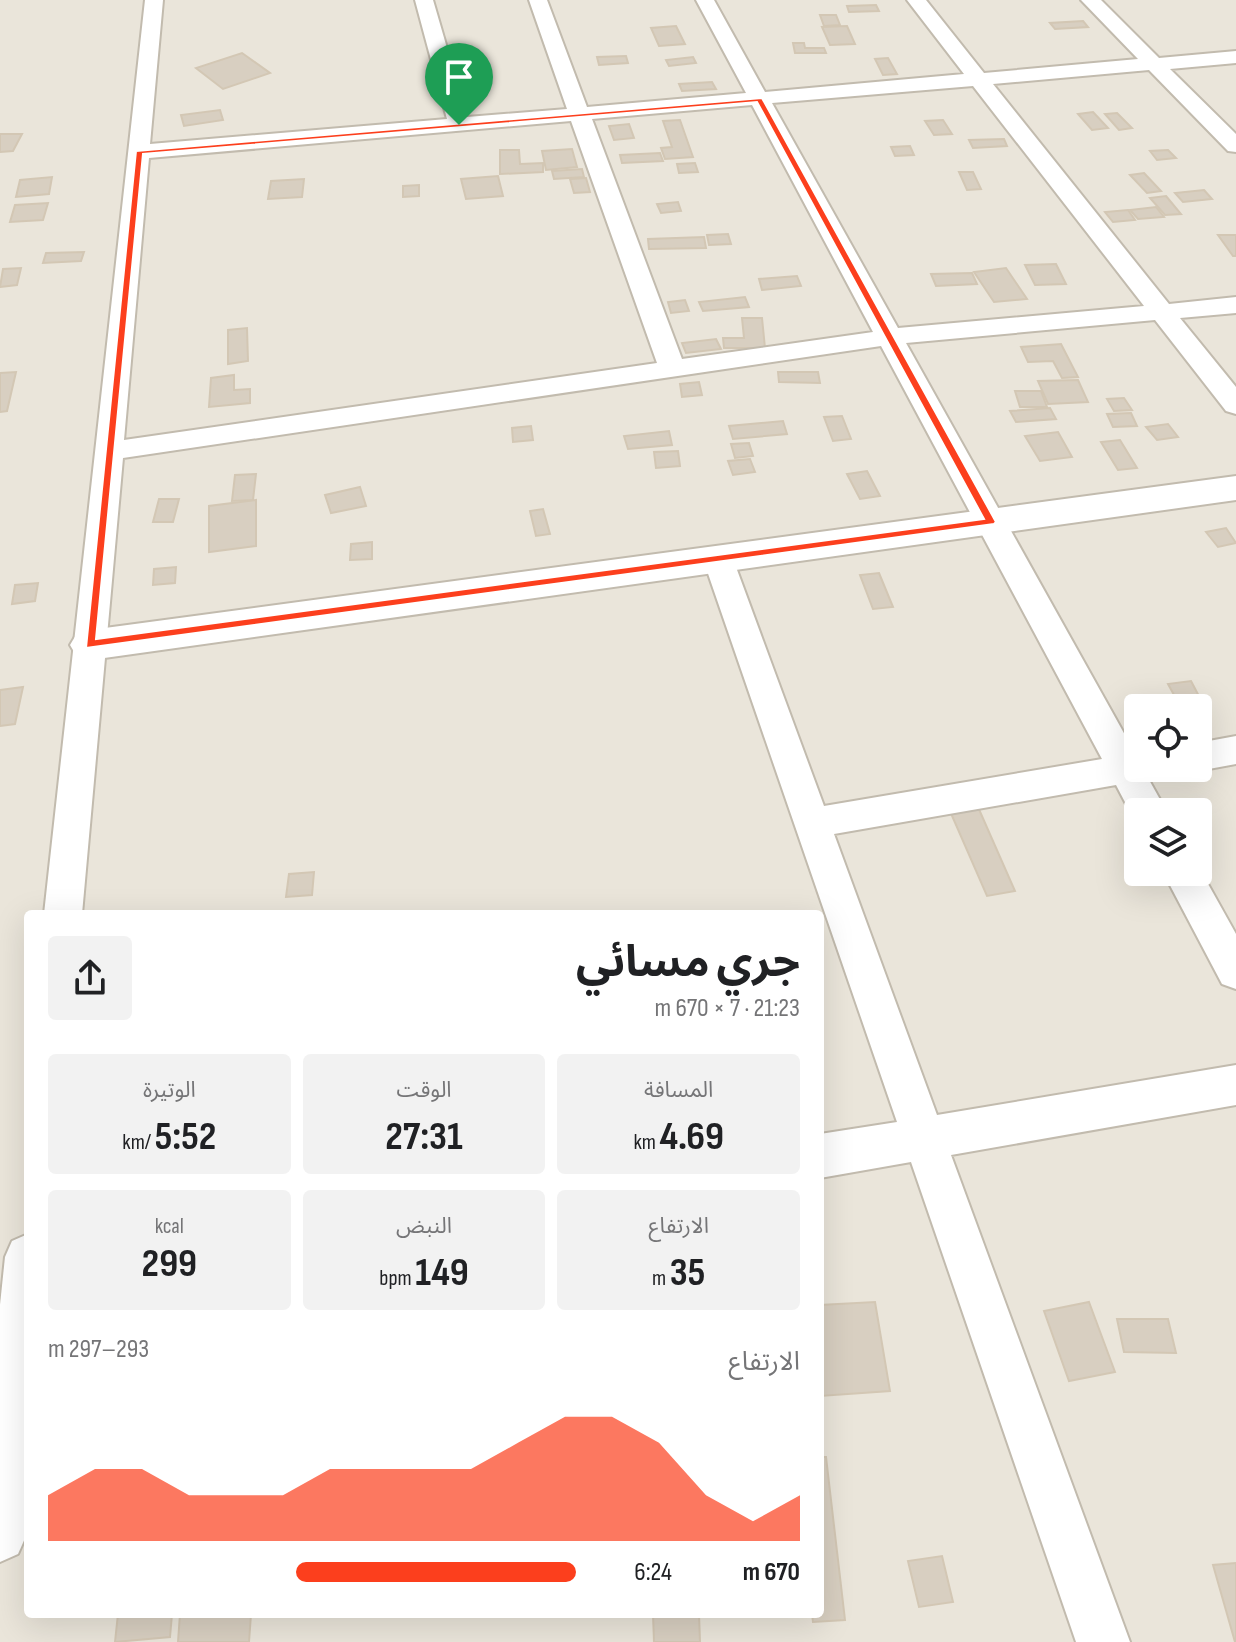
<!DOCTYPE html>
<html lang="ar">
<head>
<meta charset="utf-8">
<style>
  body { margin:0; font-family:"Sofia Sans Condensed","Noto Sans Arabic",sans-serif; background:#f2f2f2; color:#202124; direction:rtl; height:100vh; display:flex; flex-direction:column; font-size:30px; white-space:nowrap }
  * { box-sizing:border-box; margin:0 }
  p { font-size:26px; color:#757577 }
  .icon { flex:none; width:44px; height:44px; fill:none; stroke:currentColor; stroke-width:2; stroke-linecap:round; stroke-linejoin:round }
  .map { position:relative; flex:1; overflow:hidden; direction:ltr }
  .side { position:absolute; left:24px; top:910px; width:800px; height:708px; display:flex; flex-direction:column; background:#fff; border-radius:8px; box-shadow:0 8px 32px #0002; direction:rtl }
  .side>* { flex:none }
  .tools { position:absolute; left:1124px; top:694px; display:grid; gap:16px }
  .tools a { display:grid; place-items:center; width:88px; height:88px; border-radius:8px; background:#fff; box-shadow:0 8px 32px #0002; font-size:40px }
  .pin { position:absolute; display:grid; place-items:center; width:68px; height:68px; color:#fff; margin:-82px -34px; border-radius:50% 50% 50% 0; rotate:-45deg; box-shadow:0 0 8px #0007 }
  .pin .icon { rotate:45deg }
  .round { display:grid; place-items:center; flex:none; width:84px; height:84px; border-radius:8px; background:#f2f2f2 }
  .summary { display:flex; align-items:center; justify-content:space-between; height:136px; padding:0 24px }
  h1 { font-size:44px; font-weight:700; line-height:60px }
  .stats { display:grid; grid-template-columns:repeat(3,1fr); gap:12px; height:136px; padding:8px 24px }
  .stats div { display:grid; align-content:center; border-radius:8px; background:#f2f2f2; text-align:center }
  .stats b { font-size:40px; font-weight:700 }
  .stats small { font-size:22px; font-weight:400 }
  .stats p { font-size:22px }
  .chart { height:224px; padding:16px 24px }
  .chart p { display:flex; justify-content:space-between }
  .chart svg { width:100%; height:144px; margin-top:8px; fill:#fc3f1d; opacity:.7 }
  ul { padding:0 24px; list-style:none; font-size:26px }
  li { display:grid; grid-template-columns:128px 96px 1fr; align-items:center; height:60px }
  li i { height:20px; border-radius:10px; background:#fc3f1d }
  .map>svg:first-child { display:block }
  .residential { fill:#eae5da; fill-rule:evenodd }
  .building { fill:#d8cfc1; stroke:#d3c7b4; stroke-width:2 }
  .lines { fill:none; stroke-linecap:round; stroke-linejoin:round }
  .minor-casing { stroke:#c2bbae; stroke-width:4 }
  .tertiary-casing { stroke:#c2bbae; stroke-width:4 }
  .minor { fill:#fff; fill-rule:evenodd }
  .tertiary { fill:#fff; fill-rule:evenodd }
  .route { fill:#fc3f1d; stroke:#fff; stroke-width:2; fill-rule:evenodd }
</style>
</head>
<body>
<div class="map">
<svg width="1236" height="1642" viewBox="0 0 1236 1642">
  <rect width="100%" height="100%" fill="#f6f3ec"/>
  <!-- residential -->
  <path class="residential" d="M 0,0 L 1236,0 L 1236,1642 L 0,1642 ZM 1138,708 L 1198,708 L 1198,768 L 1138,768 ZM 1138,812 L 1198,812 L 1198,872 L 1138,872 ZM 28,914 L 820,914 L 820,1614 L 28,1614 Z"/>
  <!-- building -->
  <g class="building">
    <polygon points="876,5 879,11 849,12 847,6"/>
    <polygon points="820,15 836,15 840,25 824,26"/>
    <polygon points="1083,21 1088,27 1055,29 1050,23"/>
    <polygon points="676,26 685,44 659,46 651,28"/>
    <polygon points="847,26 855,44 830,45 822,27"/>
    <polygon points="793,43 804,43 805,48 824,48 826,53 795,53"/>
    <polygon points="242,53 270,73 223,89 196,68"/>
    <polygon points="626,56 628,63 599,65 597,57"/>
    <polygon points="693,57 696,63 669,66 666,60"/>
    <polygon points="888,58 897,74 883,75 875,59"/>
    <polygon points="712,82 716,89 682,91 679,84"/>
    <polygon points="220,110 223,120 184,126 181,115"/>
    <polygon points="1093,112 1108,128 1092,130 1078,114"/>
    <polygon points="1117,113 1132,128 1119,130 1105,114"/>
    <polygon points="680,120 693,157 665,159 661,148 672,147 663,121"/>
    <polygon points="943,120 952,134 934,135 925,121"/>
    <polygon points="629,124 634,138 614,140 609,126"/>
    <polygon points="0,134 22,134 13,151 0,152"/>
    <polygon points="1004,139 1007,146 973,148 969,140"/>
    <polygon points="910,146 914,155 895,156 891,147"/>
    <polygon points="572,149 577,167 546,170 542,151"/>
    <polygon points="500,150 519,150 520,164 543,163 543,172 500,174"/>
    <polygon points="1168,150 1176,158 1157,160 1150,151"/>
    <polygon points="660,153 663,161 622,163 620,155"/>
    <polygon points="695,163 698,172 679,173 677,164"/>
    <polygon points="582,169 584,177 554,179 552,171"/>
    <polygon points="959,172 973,172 981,189 967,190"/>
    <polygon points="1144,173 1161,191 1147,193 1130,175"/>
    <polygon points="498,176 503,196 466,199 461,179"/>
    <polygon points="52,177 49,194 16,197 20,180"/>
    <polygon points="586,178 590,192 574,193 570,179"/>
    <polygon points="304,179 302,197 268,199 271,181"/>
    <polygon points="419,185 419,196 403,197 403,186"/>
    <polygon points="1204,190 1212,199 1183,202 1175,193"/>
    <polygon points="1166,196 1181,214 1165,215 1150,198"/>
    <polygon points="678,202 681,211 661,213 657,204"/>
    <polygon points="48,203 43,220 10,222 15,205"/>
    <polygon points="1156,207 1164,217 1138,219 1130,210"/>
    <polygon points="1128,210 1135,220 1113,222 1105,212"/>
    <polygon points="728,234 731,244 709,245 707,235"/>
    <polygon points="1218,235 1236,235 1236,256 1233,256"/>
    <polygon points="704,237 706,248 649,249 648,239"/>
    <polygon points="84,252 81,261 43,263 46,253"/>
    <polygon points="1056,264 1066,284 1035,285 1025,265"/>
    <polygon points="21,268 17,285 0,287 3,269"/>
    <polygon points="1006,268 1027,299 994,302 974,272"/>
    <polygon points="972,273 977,284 936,286 931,274"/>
    <polygon points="797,276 801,286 762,290 759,279"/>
    <polygon points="745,297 749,307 703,311 699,302"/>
    <polygon points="685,300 689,311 671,313 668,302"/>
    <polygon points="742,318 762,318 765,348 724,348 723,338 744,338"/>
    <polygon points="247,328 248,361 228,364 228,330"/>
    <polygon points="716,339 721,349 686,353 682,343"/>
    <polygon points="1061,344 1078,377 1062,378 1053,361 1028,362 1021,347"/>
    <polygon points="16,372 7,411 0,412 0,373"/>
    <polygon points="778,372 818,372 820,383 779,382"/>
    <polygon points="234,375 234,390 250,389 250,403 209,407 211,378"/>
    <polygon points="1078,380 1088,402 1048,404 1038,381"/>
    <polygon points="699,382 702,395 682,397 680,384"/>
    <polygon points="1015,391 1041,391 1047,407 1020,407"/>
    <polygon points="1124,398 1132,410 1114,411 1107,399"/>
    <polygon points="1050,408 1056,419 1016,422 1010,411"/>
    <polygon points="1131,413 1137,426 1113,427 1107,414"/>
    <polygon points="842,416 851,439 833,441 824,417"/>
    <polygon points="783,421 787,434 733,439 729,426"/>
    <polygon points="1168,424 1178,437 1157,440 1146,427"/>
    <polygon points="531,426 533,440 513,442 512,428"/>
    <polygon points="669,431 672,445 628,449 624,436"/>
    <polygon points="1058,432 1072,457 1040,461 1025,436"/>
    <polygon points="1120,440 1137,468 1118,470 1101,442"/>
    <polygon points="749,443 753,456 735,458 731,444"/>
    <polygon points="678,451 680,466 656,468 654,452"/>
    <polygon points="750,459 755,472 733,475 728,461"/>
    <polygon points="867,471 880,496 860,499 847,474"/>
    <polygon points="256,474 253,500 232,501 235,475"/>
    <polygon points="360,487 366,506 331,513 325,495"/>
    <polygon points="159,499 179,499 173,522 153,522"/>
    <polygon points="256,500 256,546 209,552 209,506"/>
    <polygon points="543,509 550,534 536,536 530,511"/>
    <polygon points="1226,528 1236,543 1218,547 1206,532"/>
    <polygon points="372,542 372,559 350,560 351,544"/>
    <polygon points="176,567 175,583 153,585 154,569"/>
    <polygon points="879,573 893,607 873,609 860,575"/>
    <polygon points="38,583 35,601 12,604 15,585"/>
    <polygon points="1191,681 1202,702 1179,704 1168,684"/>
    <polygon points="23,687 15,724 0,726 0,690"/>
    <polygon points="974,798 1015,891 987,896 946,802"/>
    <polygon points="314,872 312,895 286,897 289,874"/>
    <polygon points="875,1302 890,1391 820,1396 820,1305"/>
    <polygon points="1089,1302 1115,1372 1069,1381 1044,1311"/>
    <polygon points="1117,1319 1168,1319 1176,1353 1124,1352"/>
    <polygon points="820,1457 826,1457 845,1620 813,1622 812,1614 820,1614"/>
    <polygon points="942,1556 953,1602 919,1607 908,1561"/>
    <polygon points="1236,1563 1236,1642 1235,1642 1213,1565"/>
    <polygon points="118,1614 172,1614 170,1637 115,1642"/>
    <polygon points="180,1614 251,1614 249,1642 178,1642"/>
    <polygon points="653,1614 699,1614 700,1642 654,1642"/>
  </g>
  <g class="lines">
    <defs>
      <g id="minor">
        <path d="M 145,0 L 163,0 L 150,144 L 447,119 L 415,0 L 433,0 L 467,117 L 567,109 L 529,0 L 547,0 L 587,107 L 746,93 L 696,0 L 714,0 L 765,92 L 964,74 L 907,0 L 926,0 L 984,73 L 1138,59 L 1081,0 L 1101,0 L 1159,58 L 1236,51 L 1236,63 L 1170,69 L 1236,134 L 1236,152 L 1228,151 L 1149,70 L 993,84 L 1169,304 L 1236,297 L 1236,313 L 1180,318 L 1236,387 L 1236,414 L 1226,411 L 1155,320 L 906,343 L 1135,753 L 1138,753 L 1138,768 L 1155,768 L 1148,778 L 1167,812 L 1138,812 L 1136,823 L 1116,785 L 834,834 L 937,1115 L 1236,1065 L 1236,1105 L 951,1155 L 1130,1642 L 1076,1642 L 911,1162 L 820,1178 L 820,1134 L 897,1122 L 703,559 L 707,551 L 718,548 L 729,551 L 733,559 L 824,806 L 1102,759 L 881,346 L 123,458 L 82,914 L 44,914 ZM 973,86 L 1144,306 L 898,328 L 772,103 ZM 752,105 L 873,332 L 682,359 L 592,119 ZM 571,121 L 657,363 L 124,440 L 149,158 Z"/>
        <polygon points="1236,736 1236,764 1198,771 1189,768 1198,768 1198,743"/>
        <polygon points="1198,866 1236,934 1236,989 1222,984 1163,872 1198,872"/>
        <polygon points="28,1234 28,1509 26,1536 18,1554 0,1562 0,1305 5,1257 12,1241"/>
      </g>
      <polygon id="tertiary" points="1236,476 1236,500 90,660 76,655 70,645 76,635 90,630"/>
    </defs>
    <!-- minor casing -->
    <use href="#minor" class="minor-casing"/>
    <!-- tertiary casing -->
    <use href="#tertiary" class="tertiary-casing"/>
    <!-- minor -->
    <use href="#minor" class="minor"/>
    <!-- tertiary -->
    <use href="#tertiary" class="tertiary"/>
  </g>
  <!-- route -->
  <path class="route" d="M 762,98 L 996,522 L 994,524 L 86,648 L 136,151 ZM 757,102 L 984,519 L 96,639 L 143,154 Z"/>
</svg>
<div class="tools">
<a><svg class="icon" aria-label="locate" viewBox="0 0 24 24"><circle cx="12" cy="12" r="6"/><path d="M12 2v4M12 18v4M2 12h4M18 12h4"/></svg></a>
<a><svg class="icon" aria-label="layers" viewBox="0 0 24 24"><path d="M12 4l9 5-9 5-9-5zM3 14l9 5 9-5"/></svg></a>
</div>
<div class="pin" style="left:459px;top:125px;background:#1e9e55"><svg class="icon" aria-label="arrive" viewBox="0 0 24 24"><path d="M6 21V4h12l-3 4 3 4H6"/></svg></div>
<section class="side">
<div class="summary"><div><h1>جري مسائي</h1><p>21:23 · 7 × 670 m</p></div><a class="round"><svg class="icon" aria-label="share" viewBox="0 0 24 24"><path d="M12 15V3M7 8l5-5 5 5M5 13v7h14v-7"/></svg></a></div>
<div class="stats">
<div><p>المسافة</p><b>4.69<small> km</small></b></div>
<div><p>الوقت</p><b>27:31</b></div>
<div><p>الوتيرة</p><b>5:52<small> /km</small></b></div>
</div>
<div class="stats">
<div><p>الارتفاع</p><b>35<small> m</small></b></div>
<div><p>النبض</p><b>149<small> bpm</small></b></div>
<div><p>kcal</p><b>299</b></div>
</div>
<div class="chart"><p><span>الارتفاع</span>293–297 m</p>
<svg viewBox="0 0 160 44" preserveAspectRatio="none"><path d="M0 44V30L10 22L20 22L30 30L40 30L50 30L60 22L70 22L80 22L90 22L100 14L110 6L120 6L130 14L140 30L150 38L160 30V44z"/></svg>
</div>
<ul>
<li><b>670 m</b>6:24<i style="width:53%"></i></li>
</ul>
</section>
</div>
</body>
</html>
